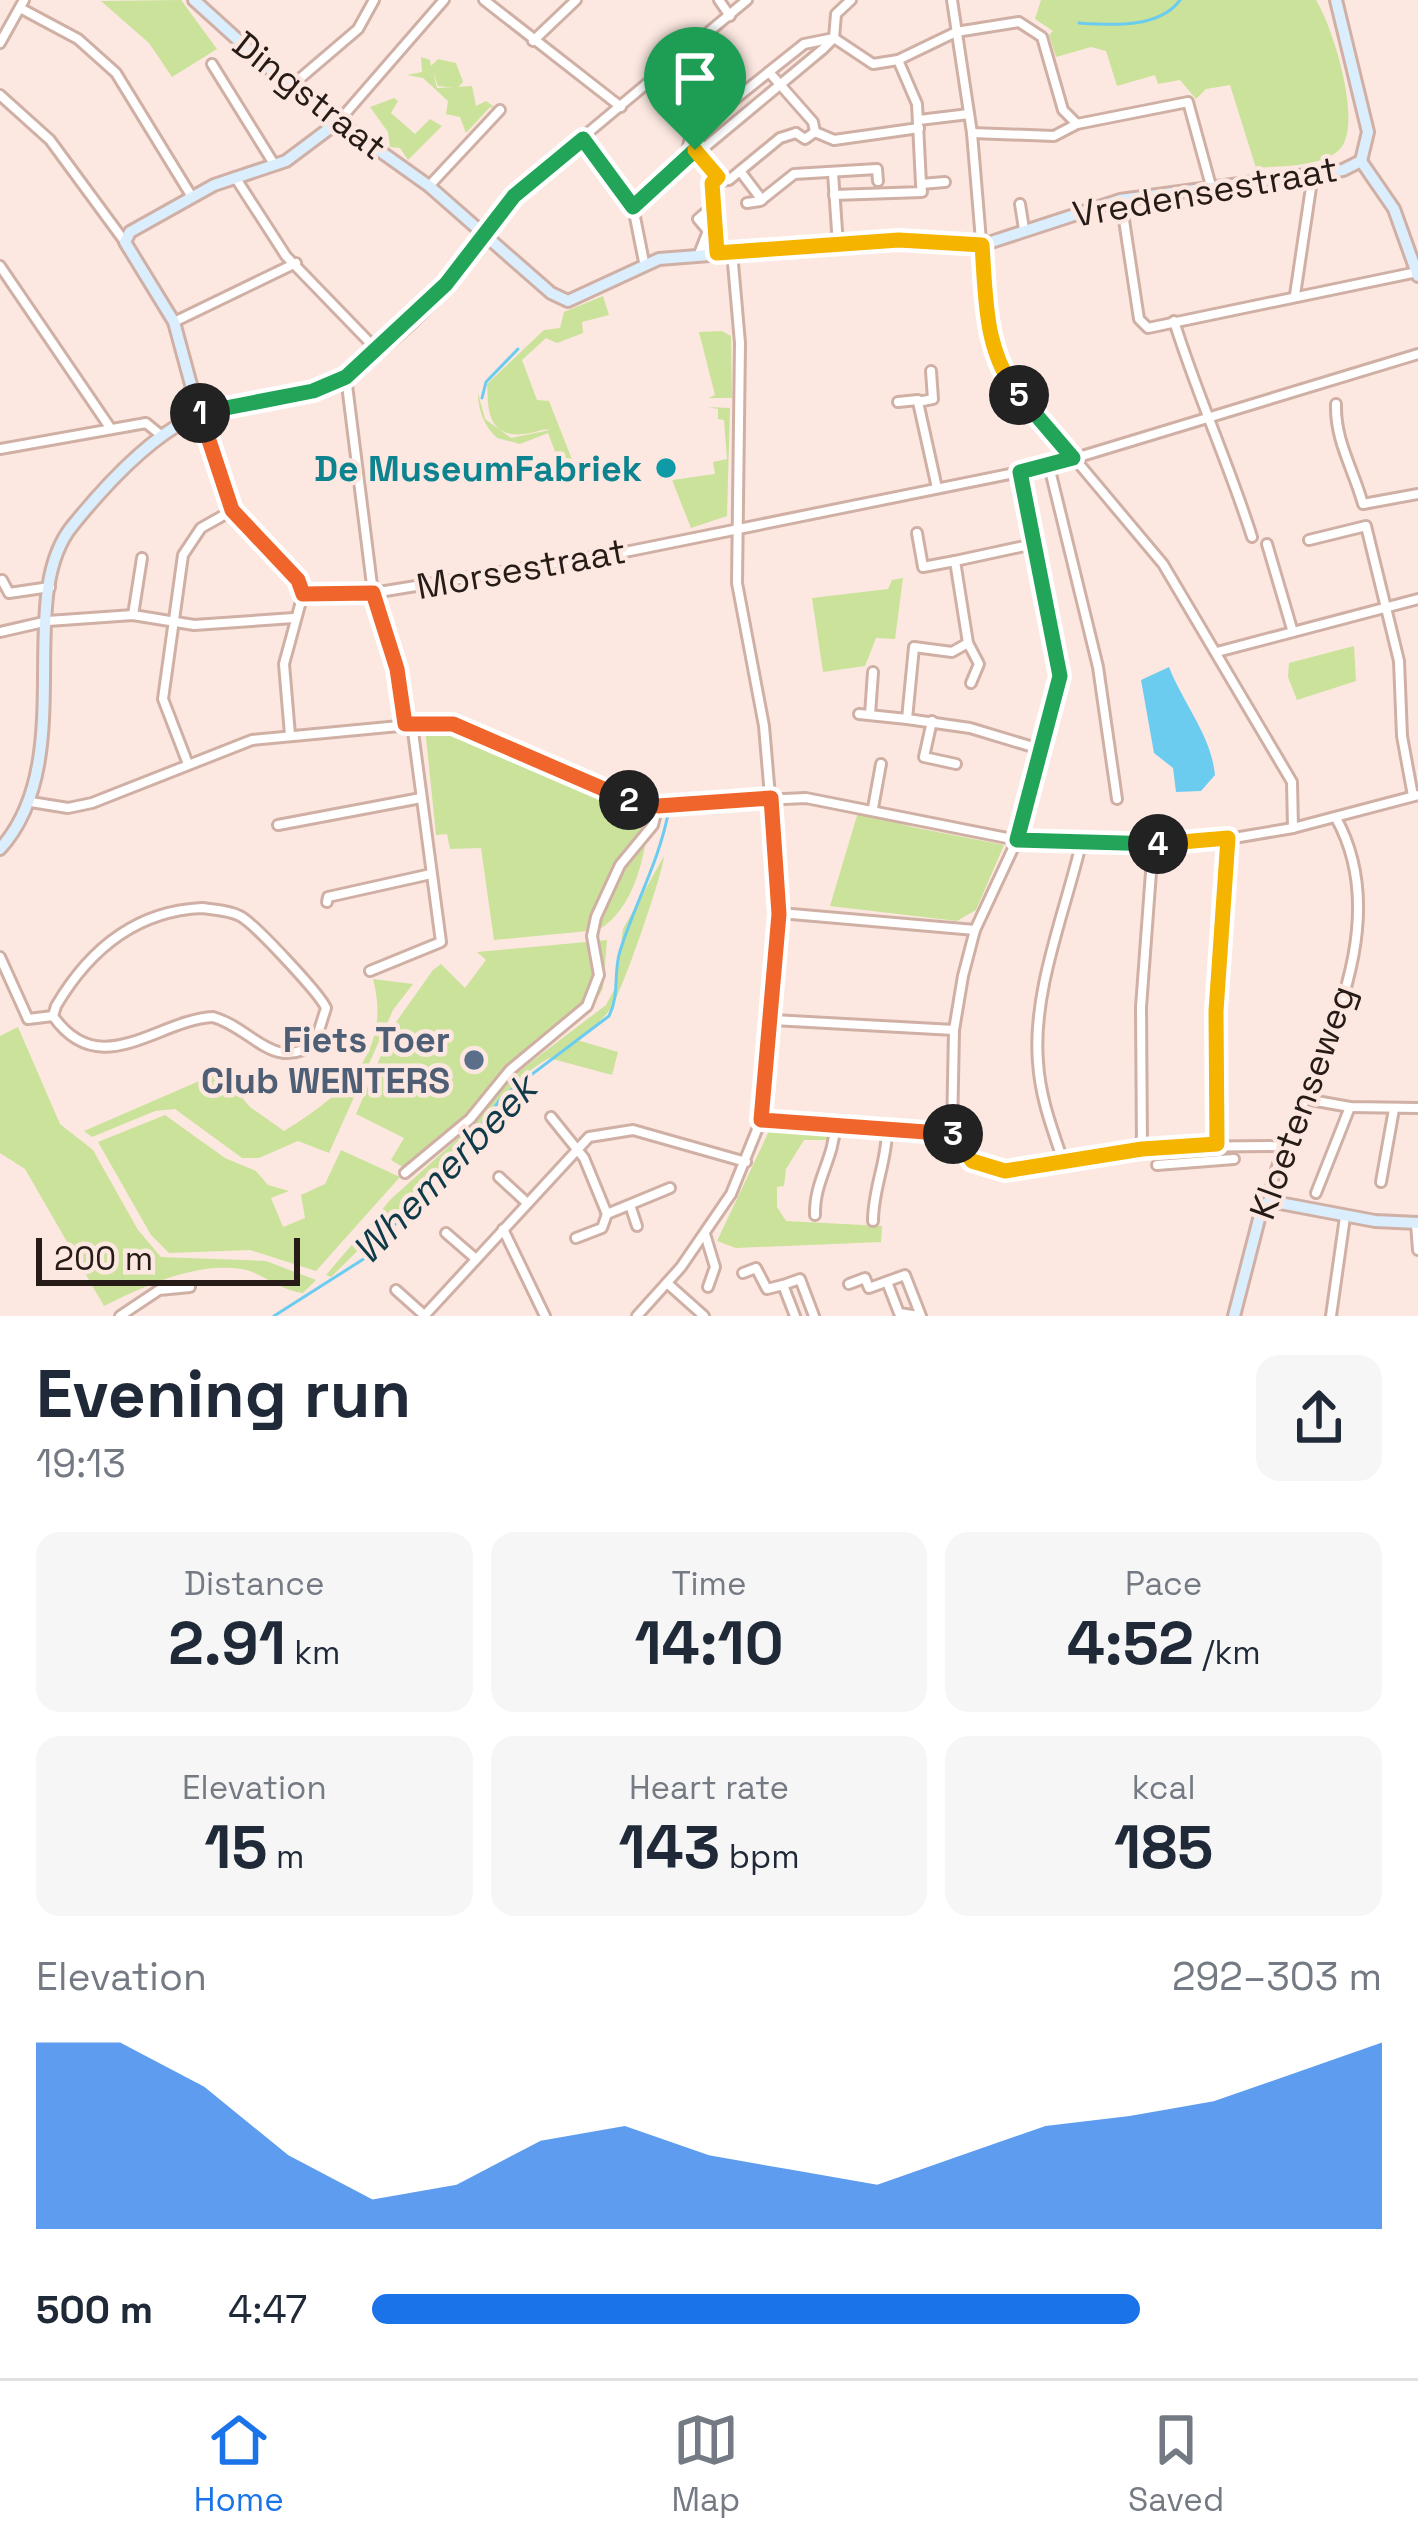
<!DOCTYPE html>
<html lang="en">
<head>
<meta charset="utf-8">
<style>
  body { margin:0; font-family:"Space Grotesk",sans-serif; background:#f6f6f7; color:#1f2937; height:100vh; display:flex; flex-direction:column; font-size:45px; white-space:nowrap }
  * { box-sizing:border-box; margin:0 }
  p { font-size:39px; color:#747a83 }
  .icon { flex:none; width:66px; height:66px; fill:none; stroke:currentColor; stroke-width:2; stroke-linecap:round; stroke-linejoin:round }
  .map { position:relative; height:1316px; overflow:hidden }
  .panel { display:flex; flex-direction:column; background:#fff; flex:1 }
  .panel>* { flex:none }
  .scale { position:absolute; left:36px; bottom:30px; width:264px; box-sizing:border-box; padding-left:12px; border:6px solid #261b17; border-top:0; font-size:33px; line-height:42px; white-space:nowrap; color:#261b17; -webkit-text-stroke:9px #fce8e1; paint-order:stroke }
  .pin { position:absolute; display:grid; place-items:center; width:102px; height:102px; color:#fff; margin:-123px -51px; border-radius:50% 50% 50% 0; rotate:-45deg; box-shadow:0 0 12px #0007 }
  .pin .icon { rotate:45deg }
  .km { position:absolute; width:60px; height:60px; margin:-30px; border-radius:50%; background:#222; color:#fff; font-size:33px; line-height:60px; text-align:center }
  .round { display:grid; place-items:center; flex:none; width:126px; height:126px; border-radius:24px; background:#f6f6f7 }
  .headline { display:flex; align-items:center; justify-content:space-between; height:204px; padding:0 36px }
  h1 { font-size:66px; font-weight:800; line-height:90px }
  .stats { display:grid; grid-template-columns:repeat(3,1fr); gap:18px; height:204px; padding:12px 36px }
  .stats div { display:grid; align-content:center; border-radius:24px; background:#f6f6f7; text-align:center }
  .stats b { font-size:60px; font-weight:800 }
  .stats small { font-size:33px; font-weight:400 }
  .stats p { font-size:33px }
  .chart { height:336px; padding:24px 36px }
  .chart p { display:flex; justify-content:space-between }
  .chart svg { width:100%; height:216px; margin-top:12px; fill:#1a73e8; opacity:.7 }
  ul { padding:0 36px; list-style:none; font-size:39px }
  li { display:grid; grid-template-columns:192px 144px 1fr; align-items:center; height:90px }
  li i { height:30px; border-radius:15px; background:#1a73e8 }
  .tab-bar { display:flex; justify-content:space-around; align-items:center; height:168px; border-top:3px solid #e0e1e3; background:#fff; font-size:33px; color:#747a83 }
  .tab-bar a { display:grid; justify-items:center; gap:6px }
  .tab-bar .on { color:#1a73e8 }
  .map>svg:first-child { display:block }
  .green { fill:#cbe29a }
  .water { fill:#6cccef }
  .lines { fill:none; stroke-linecap:round; stroke-linejoin:round }
  .stream { stroke:#6cccef; stroke-width:3 }
  .street-casing { stroke:#d0b0a5; stroke-width:14 }
  .secondary-casing { stroke:#d0b0a5; stroke-width:16 }
  .street { stroke:#fff; stroke-width:8 }
  .secondary { stroke:#dbeefe; stroke-width:10 }
  .split-1-casing { stroke:#fff; stroke-width:24 }
  .split-2-casing { stroke:#fff; stroke-width:24 }
  .split-3-casing { stroke:#fff; stroke-width:24 }
  .split-4-casing { stroke:#fff; stroke-width:24 }
  .split-5-casing { stroke:#fff; stroke-width:24 }
  .split-6-casing { stroke:#fff; stroke-width:24 }
  .split-1 { stroke:#22a559; stroke-width:15 }
  .split-2 { stroke:#f0652b; stroke-width:15 }
  .split-3 { stroke:#f0652b; stroke-width:15 }
  .split-4 { stroke:#f5b400; stroke-width:15 }
  .split-5 { stroke:#22a559; stroke-width:15 }
  .split-6 { stroke:#f5b400; stroke-width:15 }
  .culture-dot { fill:#0f9aa8; stroke:#fce8e1; stroke-width:4.5 }
  .service-dot { fill:#5c6f8a; stroke:#fce8e1; stroke-width:4.5 }
  .labels { text-anchor:middle; stroke-width:9; stroke-linejoin:round; paint-order:stroke }
  .street-label { font-size:36px; fill:#261b17; stroke:#fce8e1 }
  .culture-label { font-size:36px; font-weight:bold; fill:#0d838f; stroke:#fce8e1; text-anchor:end }
  .service-label { font-size:36px; font-weight:bold; fill:#4e5e75; stroke:#fce8e1; text-anchor:end }
  .water-label { font-size:39px; font-style:italic; fill:#0e3a49; stroke:#fce8e1 }
</style>
</head>
<body>
<div class="map">
<svg width="1418" height="1316" viewBox="0 0 1418 1316">
  <rect width="100%" height="100%" fill="#fce8e1"/>
  <!-- green -->
  <g class="green">
    <polygon points="181,0 217,49 172,77 149,43 101,1"/>
    <path d="M 1041,0 L 1316,0 C 1333,27 1365,129 1338,151 C 1320,167 1279,166 1256,168 L 1230,85 L 1206,89 L 1196,99 L 1180,80 L 1158,84 L 1155,75 L 1117,86 L 1106,51 L 1091,47 L 1056,57 L 1049,35 L 1053,31 L 1035,19 Z"/>
    <polygon points="421,57 430,60 431,66 438,59 456,63 463,82 457,88 438,86 433,71 437,88 472,86 476,106 486,101 497,109 490,107 466,133 460,117 446,114 448,101 423,78 407,75 422,72"/>
    <polygon points="394,98 398,101 391,113 415,134 430,119 442,126 408,160 400,148 390,147 388,132 370,107"/>
    <path d="M 603,296 L 609,315 L 582,322 L 583,333 L 557,343 L 546,338 L 522,360 L 537,400 L 549,401 L 573,462 L 561,467 L 548,433 L 520,444 L 497,438 C 484,426 478,410 478,393 L 485,419 L 511,438 L 550,430 C 542,428 536,433 524,434 C 482,439 489,397 487,384 L 544,330 L 560,328 L 564,312 Z"/>
    <polygon points="722,331 731,336 732,398 708,398 715,395 699,332"/>
    <polygon points="708,407 730,408 727,516 691,528 672,480 715,474 713,462 727,459 724,420 718,419 718,409"/>
    <polygon points="903,578 895,639 876,638 865,666 823,672 812,598 888,589 892,580"/>
    <polygon points="1354,646 1356,681 1297,700 1288,677 1289,663"/>
    <path d="M 425,728 L 458,731 L 648,808 C 649,847 635,910 598,930 L 494,940 L 481,848 L 450,849 L 447,834 L 436,835 Z"/>
    <polygon points="859,809 903,819 902,824 912,827 1004,845 976,910 957,921 830,906"/>
    <path d="M 664,856 C 663,874 621,995 611,1008 C 602,1021 589,1031 577,1040 L 618,1052 L 612,1075 L 549,1058 C 515,1078 502,1100 480,1130 L 331,1277 L 326,1275 L 391,1199 L 465,1132 L 514,1075 L 606,1005 L 615,988 L 623,929 Z"/>
    <polygon points="607,940 603,988 592,1009 508,1068 463,1123 406,1169 391,1160 404,1138 356,1114 394,1025 433,970 441,964 465,988 486,960 477,952"/>
    <path d="M 373,979 L 413,984 L 393,1010 L 329,1153 L 298,1141 L 259,1158 L 242,1158 L 175,1109 L 155,1111 L 92,1137 L 84,1131 L 220,1072 L 250,1107 L 284,1131 C 342,1095 393,1054 373,979 Z"/>
    <path d="M 18,1027 L 60,1124 L 93,1150 L 138,1230 L 161,1257 L 266,1261 L 316,1280 L 303,1293 C 278,1290 260,1271 241,1269 C 195,1262 144,1286 104,1306 L 25,1169 L 0,1153 L 0,1036 Z"/>
    <polygon points="165,1115 225,1158 256,1171 268,1185 289,1191 271,1198 283,1227 305,1218 301,1195 325,1184 341,1150 400,1177 316,1271 250,1250 169,1253 151,1235 98,1142"/>
    <polygon points="770,1129 829,1132 829,1140 804,1140 786,1169 784,1186 777,1187 777,1207 786,1221 882,1226 881,1242 736,1248 717,1241"/>
  </g>
  <!-- water -->
  <path class="water" d="M 1169,667 C 1184,705 1211,735 1215,775 L 1201,791 L 1176,792 L 1173,768 L 1154,753 L 1141,680 Z"/>
  <g class="lines">
    <!-- stream -->
    <g class="stream">
      <path d="M 1079,23 C 1110,25 1159,29 1180,0"/>
      <polyline points="482,398 486,382 518,349"/>
      <path d="M 274,1316 L 373,1253 L 427,1182 L 455,1162 L 502,1097 L 609,1016 C 620,995 613,973 620,951 C 635,903 660,860 669,809"/>
    </g>
    <defs>
      <g id="street">
        <polyline points="484,0 621,107"/>
        <polyline points="719,0 730,16"/>
        <polyline points="952,0 972,133 989,336 1002,372 1163,564 1292,782 1293,828"/>
        <polyline points="20,8 78,39 116,73 192,197"/>
        <polyline points="533,41 576,0"/>
        <polyline points="0,43 24,0"/>
        <polyline points="212,64 274,164"/>
        <polyline points="769,72 813,122 815,132"/>
        <polyline points="290,87 358,29 374,0"/>
        <polyline points="0,95 50,140 125,242"/>
        <polyline points="919,120 969,114"/>
        <polyline points="338,122 444,0"/>
        <polyline points="815,132 834,140 919,128"/>
        <polyline points="796,133 805,139 815,132"/>
        <polyline points="972,133 1054,136 1077,124"/>
        <polyline points="582,139 633,207 644,262"/>
        <polyline points="695,150 718,177 712,183 717,253"/>
        <polyline points="686,155 691,134 804,44 834,38 873,64 898,60"/>
        <polyline points="740,171 762,200"/>
        <polyline points="833,173 838,245"/>
        <polyline points="235,177 286,256 377,350"/>
        <polyline points="718,181 729,180 780,138 796,133"/>
        <polyline points="945,182 921,184 917,104 898,60 956,32 1019,22 1042,37 1063,110 1077,124 1188,102 1211,186"/>
        <polyline points="429,186 500,110"/>
        <polyline points="834,195 922,192 921,184"/>
        <polyline points="747,203 760,201 794,174 877,169 878,181"/>
        <polyline points="1020,204 1024,229"/>
        <polyline points="633,207 823,49 834,38 836,14 851,0"/>
        <polyline points="1124,220 1139,319 1148,328 1417,272"/>
        <polyline points="486,233 529,182 747,0"/>
        <polyline points="699,254 708,231 698,219 712,207"/>
        <polyline points="0,266 111,429"/>
        <polyline points="1295,295 1313,174"/>
        <path d="M 1174,321 C 1197,395 1229,464 1252,537"/>
        <polyline points="174,322 296,263"/>
        <polyline points="931,371 933,399 918,402 937,488"/>
        <polyline points="346,377 373,593 397,669 405,724"/>
        <polyline points="898,402 918,400"/>
        <path d="M 1336,404 C 1335,441 1353,468 1363,504 L 1418,494"/>
        <polyline points="199,414 233,510 298,580 303,594 284,664 290,735"/>
        <polyline points="0,449 146,423 162,436"/>
        <polyline points="1049,466 1098,667 1117,799"/>
        <polyline points="917,533 923,567 955,561"/>
        <polyline points="1309,540 1366,526 1399,661 1402,736 1413,796"/>
        <polyline points="1034,544 955,561 968,643 952,652 914,647 907,719 970,728 1043,750"/>
        <polyline points="1267,544 1292,629"/>
        <polyline points="2,580 9,593 50,587"/>
        <polyline points="303,594 373,593 630,551 1049,466 1418,354"/>
        <polyline points="133,615 142,558"/>
        <polyline points="0,632 48,621 133,615 194,625 294,618"/>
        <polyline points="968,643 979,664 971,683"/>
        <polyline points="1217,652 1418,599"/>
        <polyline points="859,714 907,719"/>
        <polyline points="870,715 873,672"/>
        <polyline points="932,721 924,757 956,764"/>
        <polyline points="188,764 163,699 183,555 201,528 233,510"/>
        <polyline points="31,802 68,808 92,803 252,740 431,723 468,730 645,805 806,798 1017,840 1153,845 1228,839 1293,828 1418,795"/>
        <polyline points="873,808 881,764"/>
        <polyline points="278,825 421,798"/>
        <polyline points="327,902 328,897 431,874"/>
        <path d="M 202,908 C 214,910 228,910 240,916 C 254,923 320,994 326,1008 L 315,1043 C 274,1073 252,1028 213,1017 C 157,1020 100,1083 53,1016 L 56,1006 C 89,950 135,911 202,908 Z"/>
        <polyline points="780,913 975,930"/>
        <polyline points="0,957 28,1019 53,1016"/>
        <polyline points="370,971 441,942 412,724"/>
        <polyline points="773,1020 954,1030"/>
        <polyline points="1305,1099 1350,1107 1418,1108"/>
        <polyline points="551,1117 584,1158 607,1214 670,1188"/>
        <polyline points="761,1120 952,1132 972,1161 1005,1171 1159,1147 1286,1146"/>
        <polyline points="952,1132 954,1030 963,976 975,930 1017,840 1059,695 1055,633 1020,472"/>
        <polyline points="1217,1144 1217,1011 1228,839"/>
        <polyline points="1142,1149 1141,1007 1153,845"/>
        <path d="M 1063,1161 C 1052,1128 1040,1097 1038,1062 C 1032,992 1065,912 1081,844"/>
        <polyline points="1157,1165 1234,1159"/>
        <polyline points="405,1173 470,1119 510,1070 587,1006 599,975 592,936 596,917 620,865 653,825 658,805"/>
        <polyline points="499,1177 526,1202"/>
        <polyline points="1381,1182 1394,1109"/>
        <polyline points="1316,1193 1350,1107"/>
        <path d="M 1269,1201 C 1271,1174 1286,1146 1296,1122 C 1333,1028 1390,915 1336,818"/>
        <polyline points="631,1208 637,1226"/>
        <path d="M 815,1215 C 814,1181 834,1159 835,1126"/>
        <path d="M 873,1221 C 873,1188 887,1162 887,1130"/>
        <polyline points="1416,1224 1418,1250"/>
        <polyline points="503,1229 545,1316"/>
        <polyline points="446,1233 476,1259"/>
        <polyline points="705,1234 715,1267 708,1287"/>
        <polyline points="576,1238 602,1228 607,1214"/>
        <polyline points="743,1273 756,1268 767,1289 783,1285"/>
        <polyline points="887,1282 899,1313 919,1316"/>
        <polyline points="667,1283 704,1316"/>
        <polyline points="849,1284 865,1278 869,1288 905,1275 921,1316"/>
        <polyline points="396,1290 424,1315"/>
        <polyline points="120,1316 159,1290 190,1287"/>
        <polyline points="424,1316 589,1137 633,1130 746,1162"/>
        <polyline points="637,1316 681,1267 731,1194 761,1120 769,1070 780,913 764,726 737,583 740,343 732,252"/>
        <polyline points="795,1316 783,1285 800,1279 814,1316"/>
        <polyline points="1331,1316 1345,1217"/>
      </g>
      <g id="secondary">
        <polyline points="194,0 290,87 429,186 551,293 568,301 659,259 899,240 982,245 1120,200 1343,170 1361,161"/>
        <polyline points="1336,0 1368,132 1361,161"/>
        <polyline points="1361,161 1394,209 1418,276"/>
        <polyline points="199,414 174,322 125,242 130,232 214,185 286,161 338,122"/>
        <path d="M 0,849 C 81,759 12,598 73,525 C 103,488 145,442 187,420 C 223,400 272,401 312,391 C 363,377 462,281 486,233"/>
        <polyline points="1234,1316 1259,1219 1269,1201 1375,1221 1418,1223"/>
      </g>
    </defs>
    <!-- street casing -->
    <use href="#street" class="street-casing"/>
    <!-- secondary casing -->
    <use href="#secondary" class="secondary-casing"/>
    <!-- street -->
    <use href="#street" class="street"/>
    <!-- secondary -->
    <use href="#secondary" class="secondary"/>
  </g>
  <g class="lines">
    <defs>
      <polyline id="split-1" points="200,413 313,391 346,377 446,284 514,196 583,139 633,207 695,150"/>
      <polyline id="split-2" points="200,413 232,510 298,580 303,594 373,593 397,669 405,724 453,724 629,800"/>
      <polyline id="split-3" points="629,800 658,806 771,798 779,914 761,1120 953,1134"/>
      <polyline id="split-4" points="953,1134 972,1161 1005,1171 1142,1149 1217,1144 1216,1011 1228,838 1158,844"/>
      <polyline id="split-5" points="1019,395 1073,458 1020,472 1060,676 1017,840 1158,844"/>
      <path id="split-6" d="M 695,150 L 718,177 L 712,183 L 717,253 L 899,240 L 982,245 C 986,299 984,352 1019,395"/>
    </defs>
    <!-- split-1 casing -->
    <use href="#split-1" class="split-1-casing"/>
    <!-- split-2 casing -->
    <use href="#split-2" class="split-2-casing"/>
    <!-- split-3 casing -->
    <use href="#split-3" class="split-3-casing"/>
    <!-- split-4 casing -->
    <use href="#split-4" class="split-4-casing"/>
    <!-- split-5 casing -->
    <use href="#split-5" class="split-5-casing"/>
    <!-- split-6 casing -->
    <use href="#split-6" class="split-6-casing"/>
    <!-- split-1 -->
    <use href="#split-1" class="split-1"/>
    <!-- split-2 -->
    <use href="#split-2" class="split-2"/>
    <!-- split-3 -->
    <use href="#split-3" class="split-3"/>
    <!-- split-4 -->
    <use href="#split-4" class="split-4"/>
    <!-- split-5 -->
    <use href="#split-5" class="split-5"/>
    <!-- split-6 -->
    <use href="#split-6" class="split-6"/>
  </g>
  <!-- markers -->
  <circle class="culture-dot" cx="666" cy="468" r="12"/>
  <circle class="service-dot" cx="474" cy="1060" r="12"/>
  <g class="labels">
    <!-- street labels -->
    <g class="street-label">
      <text transform="translate(310 95) rotate(38)" y="13">Dingstraat</text>
      <text transform="translate(1205 191) rotate(-10)" y="13">Vredensestraat</text>
      <text transform="translate(521 568) rotate(-10)" y="13">Morsestraat</text>
      <text transform="translate(1302 1102) rotate(-70)" y="13">Kloetenseweg</text>
    </g>
    <!-- culture labels -->
    <g class="culture-label">
      <text x="642" y="481">De MuseumFabriek</text>
    </g>
    <!-- service labels -->
    <g class="service-label">
      <text x="450" y="1052">Fiets Toer<tspan x="450" dy="41">Club WENTERS</tspan></text>
    </g>
    <!-- water labels -->
    <g class="water-label">
      <text transform="translate(444 1169) rotate(-46)" y="14">Whemerbeek</text>
    </g>
  </g>
</svg>
<div class="scale">200 m</div>
<div class="pin" style="left:695px;top:150px;background:#1e9e55"><svg class="icon" aria-label="arrive" viewBox="0 0 24 24"><path d="M6 21V4h12l-3 4 3 4H6"/></svg></div>
<b class="km" style="left:200px;top:413px">1</b>
<b class="km" style="left:629px;top:800px">2</b>
<b class="km" style="left:953px;top:1134px">3</b>
<b class="km" style="left:1158px;top:844px">4</b>
<b class="km" style="left:1019px;top:395px">5</b>
</div>
<section class="panel">
<div class="headline"><div><h1>Evening run</h1><p>19:13</p></div><a class="round"><svg class="icon" aria-label="share" viewBox="0 0 24 24"><path d="M12 15V3M7 8l5-5 5 5M5 13v7h14v-7"/></svg></a></div>
<div class="stats">
<div><p>Distance</p><b>2.91<small> km</small></b></div>
<div><p>Time</p><b>14:10</b></div>
<div><p>Pace</p><b>4:52<small> /km</small></b></div>
</div>
<div class="stats">
<div><p>Elevation</p><b>15<small> m</small></b></div>
<div><p>Heart rate</p><b>143<small> bpm</small></b></div>
<div><p>kcal</p><b>185</b></div>
</div>
<div class="chart"><p><span>Elevation</span>292–303 m</p>
<svg viewBox="0 0 160 44" preserveAspectRatio="none"><path d="M0 44V6L10 6L20 15L30 29L40 38L50 35L60 26L70 23L80 29L90 32L100 35L110 29L120 23L130 21L140 18L150 12L160 6V44z"/></svg>
</div>
<ul>
<li><b>500 m</b>4:47<i style="width:76%"></i></li>
</ul>
</section>
<nav class="tab-bar">
<a class="on"><svg class="icon" aria-label="home" viewBox="0 0 24 24"><path d="M3 11l9-7 9 7M6 9v11h12V9"/></svg>Home</a>
<a><svg class="icon" aria-label="map" viewBox="0 0 24 24"><path d="M3 6l6-2 6 2 6-2v14l-6 2-6-2-6 2zM9 4v14M15 6v14"/></svg>Map</a>
<a><svg class="icon" aria-label="saved" viewBox="0 0 24 24"><path d="M7 4h10v16l-5-4-5 4z"/></svg>Saved</a>
</nav>
</body>
</html>
